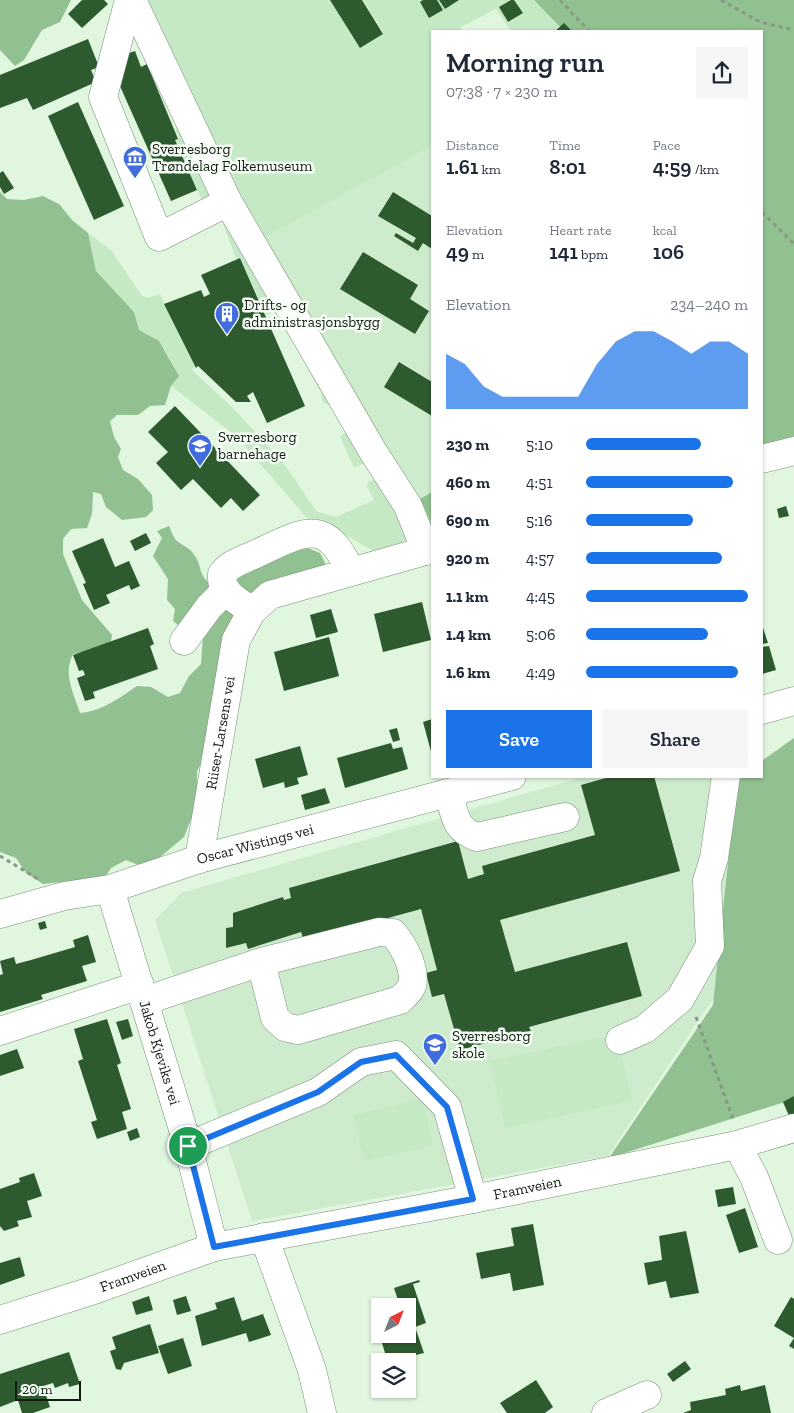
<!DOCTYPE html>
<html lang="en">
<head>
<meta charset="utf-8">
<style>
  body { margin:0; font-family:"Zilla Slab",serif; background:#f6f6f7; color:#1f2937; height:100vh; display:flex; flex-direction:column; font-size:19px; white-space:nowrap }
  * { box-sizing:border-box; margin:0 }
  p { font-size:16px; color:#747a83 }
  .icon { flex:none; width:28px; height:28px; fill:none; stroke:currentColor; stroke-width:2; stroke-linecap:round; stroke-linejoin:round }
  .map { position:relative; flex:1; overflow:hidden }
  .panel { position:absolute; left:431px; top:30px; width:332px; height:748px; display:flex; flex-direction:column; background:#fff; border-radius:0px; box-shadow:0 1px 4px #0004 }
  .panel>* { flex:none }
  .needle { width:32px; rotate:42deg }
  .buttons { position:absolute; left:371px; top:1298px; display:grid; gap:10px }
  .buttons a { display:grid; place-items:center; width:45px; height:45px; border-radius:0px; background:#fff; box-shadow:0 1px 4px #0004; font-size:25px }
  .scale { position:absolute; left:15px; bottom:12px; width:66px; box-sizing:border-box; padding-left:5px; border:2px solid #151c14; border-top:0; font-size:14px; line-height:18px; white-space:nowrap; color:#151c14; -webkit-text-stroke:4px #f6fff6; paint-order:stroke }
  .pin { position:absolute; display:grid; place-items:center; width:42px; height:42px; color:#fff; margin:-21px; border:2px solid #fff; border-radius:50%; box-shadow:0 1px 5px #0007 }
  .round { display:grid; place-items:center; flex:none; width:52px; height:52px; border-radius:0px; background:#f6f6f7 }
  .overview { display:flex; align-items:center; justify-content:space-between; height:85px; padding:0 15px }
  h1 { font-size:28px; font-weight:600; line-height:38px }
  .stats { display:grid; grid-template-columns:repeat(3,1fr); gap:8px; height:85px; padding:5px 15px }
  .stats div { display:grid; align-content:center }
  .stats b { font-size:21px; font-weight:600 }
  .stats small { font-size:14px; font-weight:400 }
  .stats p { font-size:14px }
  .chart { height:140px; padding:10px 15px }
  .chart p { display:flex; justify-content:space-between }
  .chart svg { width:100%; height:90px; margin-top:5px; fill:#1a73e8; opacity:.7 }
  .button { display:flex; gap:10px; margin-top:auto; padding:10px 15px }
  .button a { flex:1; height:58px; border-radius:0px; background:#1a73e8; color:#fff; font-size:20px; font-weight:600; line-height:58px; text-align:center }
  .button a+a { background:#f6f6f7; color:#1f2937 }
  ul { padding:0 15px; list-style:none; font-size:16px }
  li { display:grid; grid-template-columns:80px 60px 1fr; align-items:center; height:38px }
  li i { height:12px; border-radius:6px; background:#1a73e8 }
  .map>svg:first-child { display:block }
  .built { fill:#cfebce }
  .green { fill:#c6e9c5 }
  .forest { fill:#91c190 }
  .building { fill:#2e5a2f }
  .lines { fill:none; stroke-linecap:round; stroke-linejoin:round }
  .minor-casing { stroke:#7a8e7a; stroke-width:29 }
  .path { stroke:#889787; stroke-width:3; stroke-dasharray:4 4; stroke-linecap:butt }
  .minor { stroke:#fff; stroke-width:28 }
  .route-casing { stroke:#fff; stroke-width:10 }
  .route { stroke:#1a73e8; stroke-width:6 }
  .labels { text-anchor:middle; stroke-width:5; stroke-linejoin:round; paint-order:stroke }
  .poi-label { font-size:15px; fill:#151c14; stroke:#f6fff6; text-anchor:start }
  .street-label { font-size:15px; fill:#151c14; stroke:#f6fff6 }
</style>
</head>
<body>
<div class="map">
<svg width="794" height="1413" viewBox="0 0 794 1413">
  <rect width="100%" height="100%" fill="#e0f6df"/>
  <!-- built -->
  <g class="built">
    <polygon points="432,146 432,521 267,235"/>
    <polygon points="586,776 746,776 729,975 608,1156 252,1221 155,920 181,893"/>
  </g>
  <!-- green -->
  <g class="green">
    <polygon points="145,0 331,0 361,47 384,33 363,0 510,0 499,7 508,22 522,12 514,0 536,0 564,22 554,31 511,31 496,9 461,27 461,31 432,31 432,146 267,236 432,521 432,533 227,186"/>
    <polygon points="186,124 209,175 210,199 203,202 175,140 179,138 175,129"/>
    <polygon points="226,218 232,220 334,404 330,405 323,403 321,392 276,310 266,315 240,257 236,258 223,224"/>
    <path d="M 88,233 L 111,250 L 142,296 L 148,298 L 160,294 L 195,366 L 192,370 L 232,407 L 283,462 L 316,511 L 336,517 L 374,500 L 367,486 L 368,482 C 375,478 381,482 387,487 L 407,537 L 402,545 L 377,553 L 351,538 L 307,518 L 236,436 L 171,386 L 178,376 C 166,350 165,344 139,330 L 134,312 L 96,271 Z"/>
    <polygon points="346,433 364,463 354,468 340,436"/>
    <polygon points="617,1034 632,1101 505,1128 490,1061"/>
    <polygon points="423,1099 433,1146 364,1161 353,1115"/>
  </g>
  <!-- forest -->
  <g class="forest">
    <polygon points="0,0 71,0 60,22 42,30 24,60 15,66 0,50"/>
    <polygon points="534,0 794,0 794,436 763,445 762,31 564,31"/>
    <path d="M 0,192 L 7,199 L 24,200 L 43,196 L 59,204 L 72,220 L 88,233 L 96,271 L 134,312 L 139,330 L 159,341 L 179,376 L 171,386 L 165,405 L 150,406 L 138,415 L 117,415 L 110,421 L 114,437 L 121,449 L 118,457 L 123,470 L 138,479 L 152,495 L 153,510 L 146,517 L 122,520 L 106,507 L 101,494 L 93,492 L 92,514 L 87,528 L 71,529 L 63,539 L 63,554 L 82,600 L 112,635 L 110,647 L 73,654 C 63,674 73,692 80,713 C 103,711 119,698 137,686 L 151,687 L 168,697 L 180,693 L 189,676 L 201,664 L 203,636 L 187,632 L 173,621 L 175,609 L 167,600 L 168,579 L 153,556 L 162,538 L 157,531 L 169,526 C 171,530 173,537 176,540 C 181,545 188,547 192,552 C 207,570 192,576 222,590 L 243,572 L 262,567 L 276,557 L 308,548 L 320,553 L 328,569 L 264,588 L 204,759 L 197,771 L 197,804 L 184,837 L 153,863 L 141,866 L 126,860 L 111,868 L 102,882 L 88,887 L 79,880 L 43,884 L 26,873 L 16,858 L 0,852 Z"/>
    <polygon points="432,492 432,524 420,499"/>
    <polygon points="794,738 794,1099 609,1158 713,1005 737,777 762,776 763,760"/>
  </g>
  <!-- building -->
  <g class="building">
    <polygon points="82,0 104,0 108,4 82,28 68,14"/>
    <polygon points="330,0 362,0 383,34 360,48"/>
    <polygon points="423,0 437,0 443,10 429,18 420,2"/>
    <polygon points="439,0 459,0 445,9"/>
    <polygon points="511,0 514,0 523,13 508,22 499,7"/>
    <polygon points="564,23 572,31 555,31"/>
    <polygon points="88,39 99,67 91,70 96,82 33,110 27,98 0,108 0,75"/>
    <polygon points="135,51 141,67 147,64 178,139 175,140 197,190 171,201 116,77 115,58"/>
    <polygon points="78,102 124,206 94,220 48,116"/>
    <polygon points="3,171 14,188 4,194 0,187 0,173"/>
    <polygon points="393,192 432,216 432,249 423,243 418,251 394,236 396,233 413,243 416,238 378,216"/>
    <polygon points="363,252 418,285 410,299 429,311 415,334 340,289"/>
    <polygon points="240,258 305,406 267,423 253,392 247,396 251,402 236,402 198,366 196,368 164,304 201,290 204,297 210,294 201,275"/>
    <polygon points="399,362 432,382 432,416 384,387"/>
    <polygon points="175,406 260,495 243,511 231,498 221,508 193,479 181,490 156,463 168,452 148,432"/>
    <polygon points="786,506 789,516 779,518 777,509"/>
    <polygon points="146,533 151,543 135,551 130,541"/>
    <polygon points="103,538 115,567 129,561 140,586 131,590 129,585 106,595 110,603 94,610 83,584 86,583 72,551"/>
    <polygon points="422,602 431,640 383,652 374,614"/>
    <polygon points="331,609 338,632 316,638 310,615"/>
    <polygon points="762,625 768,643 762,644"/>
    <polygon points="148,628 154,644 150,646 158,669 93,692 95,698 85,701 77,678 85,675 83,670 79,671 73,655"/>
    <polygon points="329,637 339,676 284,691 274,652"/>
    <polygon points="769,646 776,670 762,674 762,647"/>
    <polygon points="432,719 432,755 423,722"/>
    <polygon points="397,728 400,740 393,742 389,730"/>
    <polygon points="391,743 393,749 402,747 408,769 345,788 337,758"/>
    <polygon points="300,746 308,775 297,778 299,784 285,788 284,782 263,788 255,759"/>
    <polygon points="613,776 654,776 680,871 500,920 515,972 627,942 642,996 529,1027 531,1031 460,1050 444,994 432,997 426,973 437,970 421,909 304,941 301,932 248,949 246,943 226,948 226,928 233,927 233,913 283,897 284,900 291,898 289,888 458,841 468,879 484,874 482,866 595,835 581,785"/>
    <polygon points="325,788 330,803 305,810 301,795"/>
    <polygon points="45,921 47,928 40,930 38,923"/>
    <polygon points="88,935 96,962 82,966 87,981 41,995 43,999 0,1012 0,975 3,974 0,961 14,957 16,964 31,960 75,947 73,940"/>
    <polygon points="107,1019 121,1063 117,1065 131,1109 122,1112 127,1129 97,1139 91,1122 97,1120 78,1061 83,1059 74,1029"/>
    <polygon points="128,1019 133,1036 122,1040 116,1022"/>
    <polygon points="17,1049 24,1068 0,1076 0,1055"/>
    <polygon points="794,1096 794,1116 790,1118 783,1102"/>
    <polygon points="137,1128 140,1137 130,1141 127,1132"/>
    <polygon points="34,1173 42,1196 27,1201 32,1217 17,1221 19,1226 4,1231 0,1226 0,1189 20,1182 19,1178"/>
    <polygon points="733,1187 736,1204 718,1207 715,1190"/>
    <polygon points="745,1208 758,1247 739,1253 726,1215"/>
    <polygon points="533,1224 544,1285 513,1291 510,1273 481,1279 476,1253 514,1246 511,1228"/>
    <polygon points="686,1231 699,1293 670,1298 666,1281 648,1285 644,1263 662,1260 659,1236"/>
    <polygon points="20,1257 25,1276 0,1285 0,1263"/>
    <polygon points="419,1280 420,1282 413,1284 426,1323 415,1327 424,1353 392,1361 390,1355 386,1356 382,1343 386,1341 383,1334 408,1334 408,1306 400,1306 394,1288"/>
    <polygon points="149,1296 153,1310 136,1315 132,1302"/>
    <polygon points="186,1296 191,1311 177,1315 173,1300"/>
    <polygon points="234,1297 242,1321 263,1314 271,1335 249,1342 246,1333 202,1346 195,1316 217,1309 215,1303"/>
    <polygon points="791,1297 794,1299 794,1349 789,1346 794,1338 774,1326"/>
    <polygon points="150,1324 159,1353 124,1363 121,1370 116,1369 110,1351 116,1349 112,1337"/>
    <polygon points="183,1338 192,1366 168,1374 158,1346"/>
    <polygon points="69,1352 80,1384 69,1387 68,1383 55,1388 53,1383 43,1386 50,1407 33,1413 22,1413 18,1400 0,1407 0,1374"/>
    <polygon points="685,1361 691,1369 673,1382 667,1374"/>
    <polygon points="536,1380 553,1407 545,1413 507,1413 500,1403"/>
    <polygon points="740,1385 741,1391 765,1385 771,1413 683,1413 691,1410 690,1402 726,1395 725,1389"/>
  </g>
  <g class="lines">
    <defs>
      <g id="minor">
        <polyline points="129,0 103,97 159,237 228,202"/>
        <polyline points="132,0 228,202 372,450 408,506 426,551"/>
        <polyline points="762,459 794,451"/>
        <path d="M 252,611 C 238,601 220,593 222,574 C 231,562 246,559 258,553 C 303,532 326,516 350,571"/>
        <polyline points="184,641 209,607 225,591"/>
        <polyline points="762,710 794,701"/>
        <path d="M 449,793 C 455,815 454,829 477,837 L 565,817"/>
        <path id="s1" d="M 199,859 L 236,640 L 252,611 L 270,595 L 432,549"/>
        <path id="s2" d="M 110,889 L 188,1146 L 214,1247"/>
        <path id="s3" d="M 0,914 L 64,896 L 110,889 L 199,859 L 512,776"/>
        <path d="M 144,1001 L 261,962 L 379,932 L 393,933 C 403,945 413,963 413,980 C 413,989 405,995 400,1000 L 298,1030 L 285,1027 L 275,1018 L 261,962"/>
        <polyline points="0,1031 140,985"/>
        <polyline points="620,1040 645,1029 680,999 710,946 707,881 714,858 726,776"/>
        <polyline points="737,1145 754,1177 778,1240"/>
        <polyline points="188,1146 318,1092 361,1062 396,1055 447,1107 473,1199"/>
        <polyline points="264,1237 312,1370 322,1413"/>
        <path id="s4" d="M 0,1320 L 88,1292 L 214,1247 L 473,1199 L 737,1145 L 794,1128"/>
        <polyline points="606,1413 647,1395"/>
      </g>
    </defs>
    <!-- minor casing -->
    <use href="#minor" class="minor-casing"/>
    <!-- path -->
    <g class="path">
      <polyline points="560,0 589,31"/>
      <polyline points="721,0 760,22 794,30"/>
      <polyline points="762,212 794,244"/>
      <polyline points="0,856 38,879"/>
      <polyline points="696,1017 734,1122"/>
    </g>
    <!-- minor -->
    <use href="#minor" class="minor"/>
  </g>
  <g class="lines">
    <defs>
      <polygon id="route" points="396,1055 447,1107 473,1199 214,1247 188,1146 318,1092 361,1062"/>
    </defs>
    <!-- route casing -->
    <use href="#route" class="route-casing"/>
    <!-- route -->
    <use href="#route" class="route"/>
  </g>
  <!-- icons -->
  <defs>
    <symbol id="museum-pin" viewBox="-11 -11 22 30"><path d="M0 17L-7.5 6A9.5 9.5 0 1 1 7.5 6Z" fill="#406cdd" stroke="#f6fff6"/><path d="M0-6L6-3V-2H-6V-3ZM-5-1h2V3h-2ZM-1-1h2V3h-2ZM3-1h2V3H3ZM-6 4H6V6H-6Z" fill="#fff"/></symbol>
    <symbol id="building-pin" viewBox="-11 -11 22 30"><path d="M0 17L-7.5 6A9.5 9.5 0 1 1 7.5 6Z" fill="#406cdd" stroke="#f6fff6"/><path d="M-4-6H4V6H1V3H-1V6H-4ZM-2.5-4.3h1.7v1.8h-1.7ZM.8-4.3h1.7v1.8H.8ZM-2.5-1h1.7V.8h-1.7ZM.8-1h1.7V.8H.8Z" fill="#fff"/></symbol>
    <symbol id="school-pin" viewBox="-11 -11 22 30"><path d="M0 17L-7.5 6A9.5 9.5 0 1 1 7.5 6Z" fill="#406cdd" stroke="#f6fff6"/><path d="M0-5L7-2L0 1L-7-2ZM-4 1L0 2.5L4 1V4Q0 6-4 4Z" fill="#fff"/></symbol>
  </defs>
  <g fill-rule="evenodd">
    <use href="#museum-pin" x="121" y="144" width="28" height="38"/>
    <use href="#building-pin" x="213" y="300" width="28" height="38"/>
    <use href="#school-pin" x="186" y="432" width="28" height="38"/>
    <use href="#school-pin" x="421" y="1031" width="28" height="38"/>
  </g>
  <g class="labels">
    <!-- poi labels -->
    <g class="poi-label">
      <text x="152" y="154">Sverresborg<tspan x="152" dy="17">Trøndelag Folkemuseum</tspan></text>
      <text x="244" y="310">Drifts- og<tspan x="244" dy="17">administrasjonsbygg</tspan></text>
      <text x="218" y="442">Sverresborg<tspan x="218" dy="17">barnehage</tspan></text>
      <text x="452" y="1041">Sverresborg<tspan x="452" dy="17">skole</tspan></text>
    </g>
    <!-- street labels -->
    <g class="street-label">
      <text dy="5" stroke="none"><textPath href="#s1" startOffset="128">Riiser-Larsens vei</textPath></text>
      <text dy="5" stroke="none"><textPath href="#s3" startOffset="265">Oscar Wistings vei</textPath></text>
      <text dy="5" stroke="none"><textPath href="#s2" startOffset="171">Jakob Kjeviks vei</textPath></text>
      <text dy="5" stroke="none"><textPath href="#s4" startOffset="545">Framveien</textPath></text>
      <text dy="5" stroke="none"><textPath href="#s4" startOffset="140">Framveien</textPath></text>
    </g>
  </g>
</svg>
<div class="buttons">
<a><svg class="needle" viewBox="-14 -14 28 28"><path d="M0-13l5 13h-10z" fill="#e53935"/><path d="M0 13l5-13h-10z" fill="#747a83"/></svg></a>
<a><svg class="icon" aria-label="layers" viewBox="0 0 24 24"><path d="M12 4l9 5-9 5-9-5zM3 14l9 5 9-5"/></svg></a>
</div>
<div class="scale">20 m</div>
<div class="pin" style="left:188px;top:1146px;background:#1e9e55"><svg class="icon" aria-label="arrive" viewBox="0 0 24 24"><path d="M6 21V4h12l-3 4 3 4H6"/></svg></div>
<section class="panel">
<div class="overview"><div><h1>Morning run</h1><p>07:38 · 7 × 230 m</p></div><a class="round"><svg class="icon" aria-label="share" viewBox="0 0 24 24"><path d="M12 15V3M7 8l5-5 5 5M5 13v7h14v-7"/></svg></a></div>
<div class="stats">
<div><p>Distance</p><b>1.61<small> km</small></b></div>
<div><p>Time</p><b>8:01</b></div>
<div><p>Pace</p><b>4:59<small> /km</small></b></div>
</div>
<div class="stats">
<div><p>Elevation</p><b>49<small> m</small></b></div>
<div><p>Heart rate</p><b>141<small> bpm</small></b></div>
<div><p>kcal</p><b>106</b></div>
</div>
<div class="chart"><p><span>Elevation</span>234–240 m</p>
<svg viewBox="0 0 160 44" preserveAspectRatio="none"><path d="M0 44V17L10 22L20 33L30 38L40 38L50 38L60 38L70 38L80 22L90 11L100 6L110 6L120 11L130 17L140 11L150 11L160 17V44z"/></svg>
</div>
<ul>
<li><b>230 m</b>5:10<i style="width:71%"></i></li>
<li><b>460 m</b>4:51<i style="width:91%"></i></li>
<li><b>690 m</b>5:16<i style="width:66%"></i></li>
<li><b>920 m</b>4:57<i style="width:84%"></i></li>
<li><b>1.1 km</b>4:45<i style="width:100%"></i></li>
<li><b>1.4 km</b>5:06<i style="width:75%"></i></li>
<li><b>1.6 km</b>4:49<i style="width:94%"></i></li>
</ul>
<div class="button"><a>Save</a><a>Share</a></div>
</section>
</div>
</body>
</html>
